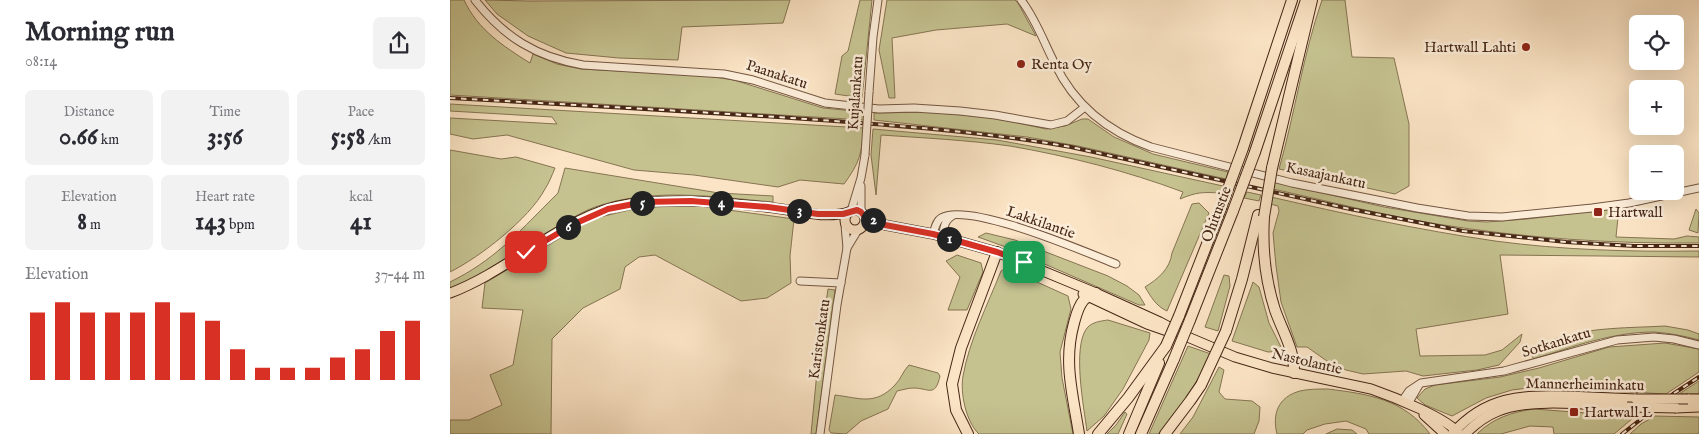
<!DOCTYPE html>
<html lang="en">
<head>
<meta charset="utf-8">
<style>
  body { margin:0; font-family:"IM FELL English",serif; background:#f2f2f3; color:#2b2b33; height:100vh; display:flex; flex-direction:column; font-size:19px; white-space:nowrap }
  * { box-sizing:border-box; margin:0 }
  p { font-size:16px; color:#7c7c81 }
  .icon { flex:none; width:28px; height:28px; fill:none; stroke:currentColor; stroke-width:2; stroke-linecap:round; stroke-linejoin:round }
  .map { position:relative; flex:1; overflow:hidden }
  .details { display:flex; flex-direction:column; background:#fff; width:450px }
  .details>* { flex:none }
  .fabs { position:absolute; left:1179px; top:15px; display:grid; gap:10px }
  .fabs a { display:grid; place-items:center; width:55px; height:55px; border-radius:8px; background:#fff; box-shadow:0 5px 20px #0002; font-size:25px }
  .pin { position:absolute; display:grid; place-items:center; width:42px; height:42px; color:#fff; margin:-21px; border-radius:10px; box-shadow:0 2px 8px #0006 }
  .km { position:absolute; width:25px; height:25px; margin:-12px; border-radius:50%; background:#222; color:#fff; font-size:14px; line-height:25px; text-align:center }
  .round { display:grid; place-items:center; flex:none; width:52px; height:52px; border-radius:8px; background:#f2f2f3 }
  .overview { display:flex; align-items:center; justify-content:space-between; height:85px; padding:0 25px }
  h1 { font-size:28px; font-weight:800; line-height:38px }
  .stats { display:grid; grid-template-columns:repeat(3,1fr); gap:8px; height:85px; padding:5px 25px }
  .stats div { display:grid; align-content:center; border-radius:8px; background:#f2f2f3; text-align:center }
  .stats b { font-size:25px; font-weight:800 }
  .stats small { font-size:14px; font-weight:400 }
  .stats p { font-size:14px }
  .chart { height:140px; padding:10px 25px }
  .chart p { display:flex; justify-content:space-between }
  .chart svg { width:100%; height:90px; margin-top:5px; stroke:#d93025; stroke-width:6 }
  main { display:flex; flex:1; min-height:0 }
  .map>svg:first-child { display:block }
  .green { fill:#c5c290; stroke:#867452 }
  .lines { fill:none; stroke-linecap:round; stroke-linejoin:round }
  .minor-casing { stroke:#735641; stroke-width:9 }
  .major-casing { stroke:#462715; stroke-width:11 }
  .highway-casing { stroke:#462715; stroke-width:12 }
  .minor { stroke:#fcedd9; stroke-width:7 }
  .major { stroke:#fbe4c5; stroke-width:9 }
  .highway { stroke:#fbe4c5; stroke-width:10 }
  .rail-casing { stroke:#462715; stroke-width:4 }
  .rail { stroke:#fcedd9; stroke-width:2; stroke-dasharray:5.5; stroke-linecap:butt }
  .minor-bridge-casing { stroke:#735641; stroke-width:9; stroke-linecap:butt }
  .major-bridge-casing { stroke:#462715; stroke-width:11; stroke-linecap:butt }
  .highway-bridge-casing { stroke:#462715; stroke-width:12; stroke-linecap:butt }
  .minor-bridge { stroke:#fcedd9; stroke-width:7 }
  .major-bridge { stroke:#fbe4c5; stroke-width:9 }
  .highway-bridge { stroke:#fbe4c5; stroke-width:10 }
  .route-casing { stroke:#fff; stroke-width:10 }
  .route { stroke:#d93025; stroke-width:6 }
  .poi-dot { fill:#8f2418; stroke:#fcedd9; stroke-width:2 }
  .labels { text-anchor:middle; stroke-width:5; stroke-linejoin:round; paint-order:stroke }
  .poi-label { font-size:15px; fill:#462715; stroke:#fcedd9; text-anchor:start }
  .street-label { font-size:15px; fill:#462715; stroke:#fcedd9 }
</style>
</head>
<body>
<main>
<section class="details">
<div class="overview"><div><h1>Morning run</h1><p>08:14</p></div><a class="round"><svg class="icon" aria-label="share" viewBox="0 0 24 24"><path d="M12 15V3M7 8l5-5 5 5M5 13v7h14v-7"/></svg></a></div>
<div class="stats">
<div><p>Distance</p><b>0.66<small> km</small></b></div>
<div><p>Time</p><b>3:56</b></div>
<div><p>Pace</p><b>5:58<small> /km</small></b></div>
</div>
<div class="stats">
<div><p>Elevation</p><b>8<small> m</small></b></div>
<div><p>Heart rate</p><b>143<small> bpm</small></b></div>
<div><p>kcal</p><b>41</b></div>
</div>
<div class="chart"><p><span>Elevation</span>37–44 m</p>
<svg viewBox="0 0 160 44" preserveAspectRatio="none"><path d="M5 44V11M15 44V6M25 44V11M35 44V11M45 44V11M55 44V6M65 44V11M75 44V15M85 44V29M95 44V38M105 44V38M115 44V38M125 44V33M135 44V29M145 44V20M155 44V15"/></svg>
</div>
</section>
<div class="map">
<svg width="1249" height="434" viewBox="0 0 1249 434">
  <rect width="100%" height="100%" fill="#fbe4c5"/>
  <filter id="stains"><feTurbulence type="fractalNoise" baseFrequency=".004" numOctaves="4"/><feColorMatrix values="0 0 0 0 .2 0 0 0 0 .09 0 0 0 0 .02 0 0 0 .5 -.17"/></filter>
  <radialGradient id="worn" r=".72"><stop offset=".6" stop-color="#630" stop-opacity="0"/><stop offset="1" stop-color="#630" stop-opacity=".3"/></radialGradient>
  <!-- green -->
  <g class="green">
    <path d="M 0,0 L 14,0 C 28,30 53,46 80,63 L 83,54 L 107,64 L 131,69 L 250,75 L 284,80 L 373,108 L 415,112 L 414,120 L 0,95 Z"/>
    <polygon points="35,0 78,1 340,0 333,23 232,27 228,60 169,58 116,53 78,36 47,14"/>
    <polygon points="410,0 422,0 412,98 385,94 392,56 398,51"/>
    <polygon points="437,0 565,0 568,3 586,36 557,24 486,30 442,38 445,98 439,98 429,50"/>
    <path d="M 872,0 L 895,0 L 902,57 L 944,58 L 959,124 L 959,186 L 945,194 L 829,169 C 845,113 853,55 872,0 Z"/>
    <path d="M 0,104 L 414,128 C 411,155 410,162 394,184 L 350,180 L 328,187 L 244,175 L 184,170 L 57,135 L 23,139 L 0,134 L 0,118 L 107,124 L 102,117 L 0,111 Z"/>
    <polygon points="479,112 544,118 596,129 615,126 632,119 638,119 664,137 703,154 778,172 776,179 628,146 577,137 424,120 424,113"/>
    <path d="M 423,129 L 547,140 L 641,157 L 773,186 L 771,193 C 752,192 747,192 730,199 L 733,192 C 677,171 618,156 560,146 C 517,140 474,138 431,135 L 426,195 L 421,155 Z"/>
    <path d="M 0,150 L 51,159 L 66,157 L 105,168 C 102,175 99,183 95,189 C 79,219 30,257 0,272 Z"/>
    <path d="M 115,168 L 269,193 L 323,196 L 323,202 C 265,197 202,187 145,207 C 126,214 107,228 90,239 C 60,258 32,275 0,289 L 0,282 C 43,261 67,234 100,201 L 108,193 Z"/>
    <path d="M 824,182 L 934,207 L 1018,221 L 1037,222 L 1077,219 L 1169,208 L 1166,237 L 1224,239 L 1237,236 L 1249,237 L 1249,243 C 1161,244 1074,238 987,224 C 932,215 877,201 823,189 Z"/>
    <polygon points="797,192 811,195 809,201 794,198"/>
    <path d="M 821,197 C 895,214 969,230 1045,241 C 1112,250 1181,252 1249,251 L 1249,257 L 1050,255 L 1058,314 L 966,329 L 970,356 L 1035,355 L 1052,350 L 1072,334 L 1070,342 L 1049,365 L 1027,370 L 973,376 L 956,371 L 913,374 L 896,370 L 877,361 L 857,347 L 847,347 L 831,302 L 826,266 L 823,233 L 829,211 L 828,206 L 820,204 Z"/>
    <path d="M 749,203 L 759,213 L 717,311 C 706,306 701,297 695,287 C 708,279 720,269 722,253 L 742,204 Z"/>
    <polygon points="249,206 344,219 340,256 341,283 317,298 291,301 205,255 189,257 175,267 170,289 133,308 102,339 101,434 0,434 0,420 19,420 52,405 40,375 63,365 73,310 32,308 35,283 142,219 192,207"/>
    <polygon points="1246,209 1249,213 1248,233 1239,230"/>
    <polygon points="536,233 565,240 658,276 677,286 689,295 695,305 689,305 553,246 528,237"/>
    <polygon points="507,255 531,263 533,272 517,310 498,310 510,277 496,261"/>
    <path d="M 556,268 L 618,296 L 621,309 L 610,352 L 612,378 L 623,434 L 529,434 C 516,422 510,393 513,376 C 519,341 538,304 551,271 Z"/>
    <polygon points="774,275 779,276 780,286 768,331 755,327"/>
    <polygon points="803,282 809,287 819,323 833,351 818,352 782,341"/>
    <polygon points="378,289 385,290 366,434 361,434 369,351"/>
    <path d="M 658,320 L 700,333 L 699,340 L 673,389 L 654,416 L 637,431 C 634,408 622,347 637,328 C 642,322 651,321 658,320 Z"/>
    <path d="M 1215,326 L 1238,330 L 1249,334 L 1249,340 C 1234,336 1219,333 1204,332 C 1162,332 1123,347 1084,359 L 1079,352 C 1088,347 1098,342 1107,338 C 1141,327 1180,328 1215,326 Z"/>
    <polygon points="1215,343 1249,349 1249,372 1216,394 1138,390 1103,385 1062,390 1036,398 1002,416 975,405 967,398 975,389 985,385 1050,377 1089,368 1159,347"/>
    <path d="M 738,346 L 761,354 C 747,383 730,410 708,434 L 699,434 Z"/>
    <path d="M 459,365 L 488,373 L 490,376 C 485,398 479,388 463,388 C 458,388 452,390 447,391 L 438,409 L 411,421 L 396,434 L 381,433 L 379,430 L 385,395 C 410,398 425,406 445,385 C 451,379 453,371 459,365 Z"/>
    <polygon points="769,367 774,370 769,392 775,399 802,401 810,407 809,421 804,434 730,434 743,417"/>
    <polygon points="1249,381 1249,394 1229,394"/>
    <path d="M 878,389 C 918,394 954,399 980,434 L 919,434 L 916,429 L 896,421 L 875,424 L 857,430 L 853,434 L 827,434 C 822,414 828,397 850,391 C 858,389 869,389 878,389 Z"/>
    <path d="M 1084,409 L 1177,416 L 1183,418 L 1164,434 L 1104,434 L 1103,427 L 1080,426 L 1051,434 L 1027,434 C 1043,418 1062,412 1084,409 Z"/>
    <polygon points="675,412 677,414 668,434 657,434 666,425"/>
    <polygon points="1205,416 1249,417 1249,434 1180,434 1191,424"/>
    <polygon points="887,429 902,430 907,434 876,434"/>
  </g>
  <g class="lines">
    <defs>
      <g id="minor">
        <path d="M 25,0 C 54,37 86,57 133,65 L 274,74 L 303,80 L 375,103 L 429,109 L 464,108 L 510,111 L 545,115 L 601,125 L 617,121 L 635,107"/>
        <path d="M 571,0 C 586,19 594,43 605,64 C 625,106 659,132 701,147 L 842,183 L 967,208 L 1018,216 L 1052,217 L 1142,208 L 1179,203 L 1249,188"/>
        <polyline points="419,92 423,37 428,0"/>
        <polyline points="411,186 411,212"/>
        <polyline points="401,211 411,178 415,155"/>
        <path d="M 483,234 C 485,228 486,221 491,218 C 518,201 635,252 666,264"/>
        <path d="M 492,237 C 494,229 494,220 502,216"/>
        <polyline points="397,248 408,230"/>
        <polyline points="350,281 391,283"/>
        <polyline points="952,401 959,391 971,383 1054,371 1167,340 1204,337 1224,339 1249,345"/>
        <polyline points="958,404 969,385"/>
        <polyline points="370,434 387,305 397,248 395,225"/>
      </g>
      <g id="major">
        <circle cx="405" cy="220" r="10"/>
        <path d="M 415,217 L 435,225 L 483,234 L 547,252 L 646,293 L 710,322 L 740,338 L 785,357 L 822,368 L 921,389 C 941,396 998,418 1009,434"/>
        <path d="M 0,293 C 60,271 116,213 179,204 C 225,198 271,202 316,207 C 342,209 373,220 399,212"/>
        <polyline points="633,294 697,324 720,332"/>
        <polyline points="1238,399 1249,399"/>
        <polyline points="1226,408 1249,407"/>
        <polyline points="974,415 995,434"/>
        <path d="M 1002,434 C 1036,396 1070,395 1117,396 C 1140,397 1163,398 1186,399"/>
        <path d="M 1015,434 C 1024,425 1034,417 1046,412 C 1080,397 1139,405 1177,407"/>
      </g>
      <g id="highway">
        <polyline points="793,148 842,0"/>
        <polyline points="805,152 856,0"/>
        <polyline points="822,168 862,0"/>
        <path d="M 814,217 C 812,249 815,279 825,310 C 832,330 845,351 844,373"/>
        <polyline points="729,316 771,208"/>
        <polyline points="740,320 783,211"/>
        <polyline points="776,331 792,279 808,215"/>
        <polyline points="518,434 506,410 502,384 511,348 547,252"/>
        <path d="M 629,434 C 623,395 613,362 624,323 C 626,316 628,307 633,301 C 636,297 642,295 646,293"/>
        <polyline points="648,434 678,398 716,346"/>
        <polyline points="679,434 709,363"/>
        <polyline points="691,434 724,359"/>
        <polyline points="715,434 740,401 751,385"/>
      </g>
    </defs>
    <!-- minor casing -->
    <use href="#minor" class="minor-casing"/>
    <!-- major casing -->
    <use href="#major" class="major-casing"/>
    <!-- highway casing -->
    <use href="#highway" class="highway-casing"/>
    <!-- minor -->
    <use href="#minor" class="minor"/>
    <!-- major -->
    <use href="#major" class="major"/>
    <!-- highway -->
    <use href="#highway" class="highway"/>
    <defs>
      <g id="rail">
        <path d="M 0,98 C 109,104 219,110 328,117 C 426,124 524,130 621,147 L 900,209 L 1013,231 L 1116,242 L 1184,246 L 1249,246"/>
        <polyline points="1172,434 1223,394 1249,377"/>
      </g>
    </defs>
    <!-- rail casing -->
    <use href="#rail" class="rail-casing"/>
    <!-- rail -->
    <use href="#rail" class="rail"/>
    <defs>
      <polyline id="minor-bridge" points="415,155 419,92"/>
      <g id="major-bridge">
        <polyline points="1186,399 1238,399"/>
        <polyline points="1177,407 1226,408"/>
      </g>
      <g id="highway-bridge">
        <polyline points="771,208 793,148"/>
        <polyline points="783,211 805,152"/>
        <polyline points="814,217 822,168"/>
        <polyline points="716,346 729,316"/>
        <polyline points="724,359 740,320"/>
        <polyline points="751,385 776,331"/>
      </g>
    </defs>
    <!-- minor-bridge casing -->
    <use href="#minor-bridge" class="minor-bridge-casing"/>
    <!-- major-bridge casing -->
    <use href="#major-bridge" class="major-bridge-casing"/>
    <!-- highway-bridge casing -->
    <use href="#highway-bridge" class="highway-bridge-casing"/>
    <!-- minor-bridge -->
    <use href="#minor-bridge" class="minor-bridge"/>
    <!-- major-bridge -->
    <use href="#major-bridge" class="major-bridge"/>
    <!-- highway-bridge -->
    <use href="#highway-bridge" class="highway-bridge"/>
  </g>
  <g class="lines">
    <defs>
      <polyline id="route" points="76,252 124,224 158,209 194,202 241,201 318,207 368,214 393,214 407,210 411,212 415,217 435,225 483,234 547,252 574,262"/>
    </defs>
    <!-- route casing -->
    <use href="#route" class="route-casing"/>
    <!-- route -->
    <use href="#route" class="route"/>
  </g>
  <!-- markers -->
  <g class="poi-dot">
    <circle cx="1076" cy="47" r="5"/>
    <circle cx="571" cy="64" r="5"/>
    <rect x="1143" y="207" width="10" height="10" rx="2.5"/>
    <rect x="1119" y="407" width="10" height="10" rx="2.5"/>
  </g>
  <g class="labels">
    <!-- poi labels -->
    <g class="poi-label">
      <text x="1066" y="52" text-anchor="end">Hartwall Lahti</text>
      <text x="581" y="69">Renta Oy</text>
      <text x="1158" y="217">Hartwall</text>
      <text x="1134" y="417">Hartwall L</text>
    </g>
    <!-- street labels -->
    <g class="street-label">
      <text transform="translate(327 74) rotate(18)" y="5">Paanakatu</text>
      <text transform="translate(405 93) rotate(-86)" y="5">Kujalankatu</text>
      <text transform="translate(876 175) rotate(12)" y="5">Kasaajankatu</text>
      <text transform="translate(766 214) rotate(-69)" y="5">Ohitustie</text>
      <text transform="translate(591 222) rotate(19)" y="5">Lakkilantie</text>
      <text transform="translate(369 339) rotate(-82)" y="5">Karistonkatu</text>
      <text transform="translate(1106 342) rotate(-17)" y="5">Sotkankatu</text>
      <text transform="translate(857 361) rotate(13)" y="5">Nastolantie</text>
      <text transform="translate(1135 384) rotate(1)" y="5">Mannerheiminkatu</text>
    </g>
  </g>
  <rect width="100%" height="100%" filter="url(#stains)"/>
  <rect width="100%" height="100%" fill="url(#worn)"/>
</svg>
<div class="fabs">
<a><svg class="icon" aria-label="locate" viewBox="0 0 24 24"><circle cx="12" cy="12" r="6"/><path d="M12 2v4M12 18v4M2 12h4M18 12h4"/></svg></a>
<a>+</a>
<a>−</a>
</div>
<div class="pin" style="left:574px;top:262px;background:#1e9e55"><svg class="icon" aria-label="arrive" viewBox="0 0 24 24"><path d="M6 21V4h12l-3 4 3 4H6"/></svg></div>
<div class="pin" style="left:76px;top:252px;background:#d93025"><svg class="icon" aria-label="check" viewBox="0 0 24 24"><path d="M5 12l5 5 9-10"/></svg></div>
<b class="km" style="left:499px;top:239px">1</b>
<b class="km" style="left:423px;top:220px">2</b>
<b class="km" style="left:349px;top:211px">3</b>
<b class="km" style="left:271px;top:203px">4</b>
<b class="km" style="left:192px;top:203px">5</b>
<b class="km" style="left:118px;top:227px">6</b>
</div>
</main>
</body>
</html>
